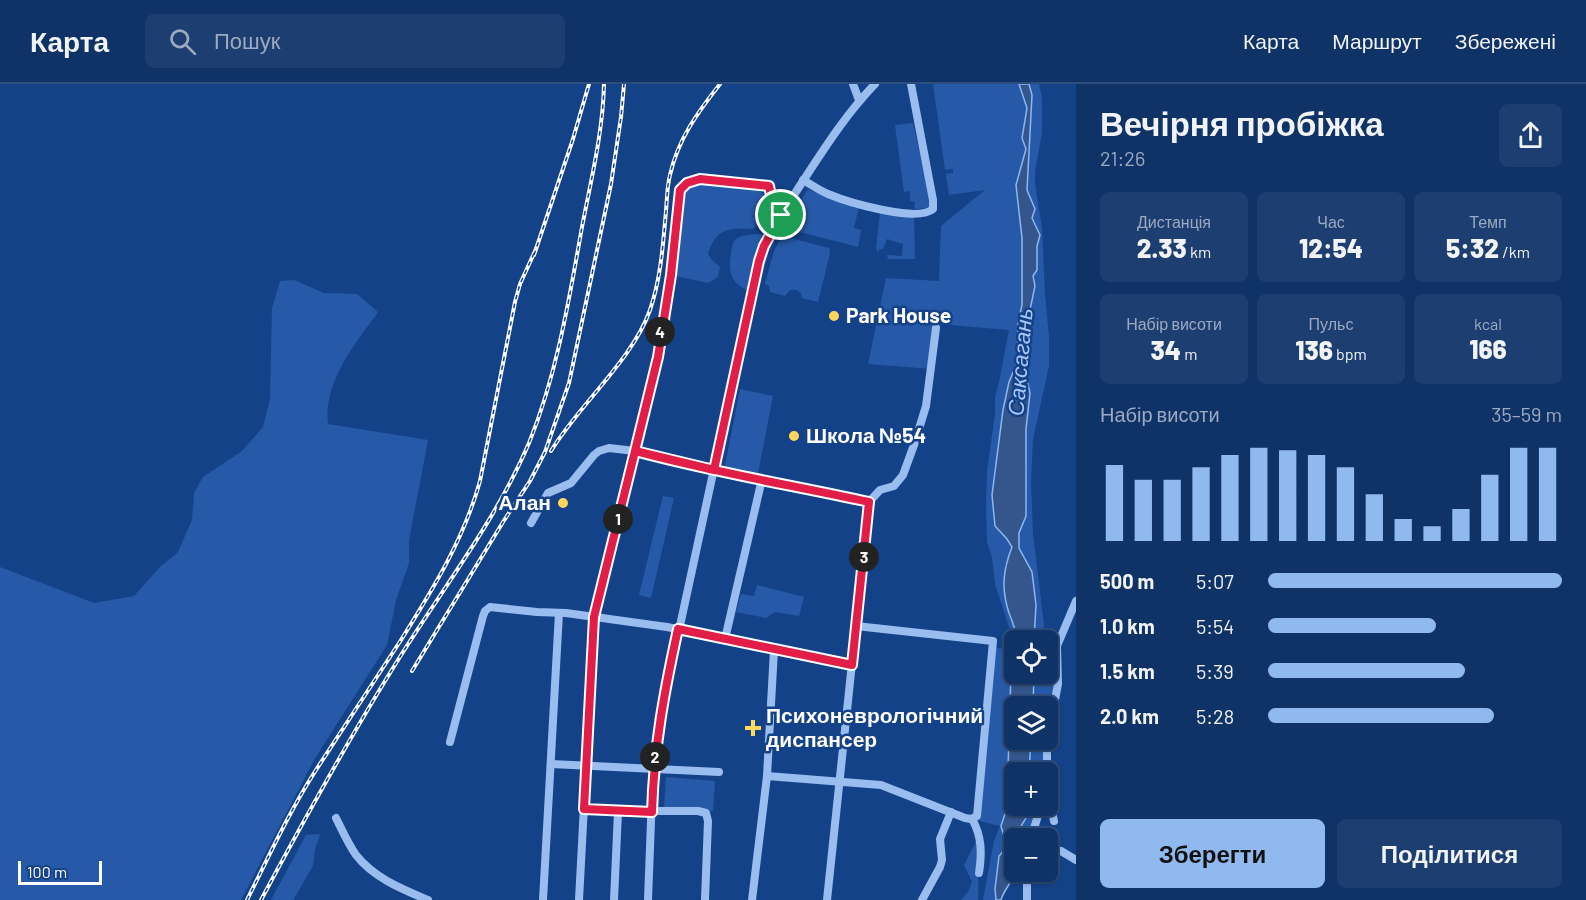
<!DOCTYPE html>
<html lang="uk">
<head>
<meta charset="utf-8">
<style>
  body { margin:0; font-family:Barlow,sans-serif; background:#1d3e70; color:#f1f3f6; height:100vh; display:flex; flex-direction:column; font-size:22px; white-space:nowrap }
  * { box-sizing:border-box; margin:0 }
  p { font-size:20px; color:#9baac0 }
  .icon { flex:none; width:33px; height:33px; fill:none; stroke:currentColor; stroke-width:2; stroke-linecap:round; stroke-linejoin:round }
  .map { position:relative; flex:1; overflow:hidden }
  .side { display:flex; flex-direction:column; background:#0f3267; width:510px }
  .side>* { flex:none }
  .tools { position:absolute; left:1004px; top:546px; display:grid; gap:12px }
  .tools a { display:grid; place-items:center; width:54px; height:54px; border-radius:9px; background:#0f3267; box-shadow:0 2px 4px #0004,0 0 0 2px #2f4d7b; font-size:30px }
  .scale { position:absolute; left:18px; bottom:15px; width:84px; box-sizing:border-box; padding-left:6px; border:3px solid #fff; border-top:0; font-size:16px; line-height:21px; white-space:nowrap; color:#fff; -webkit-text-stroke:4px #144289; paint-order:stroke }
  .pin { position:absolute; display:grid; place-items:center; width:51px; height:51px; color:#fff; margin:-26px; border:3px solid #fff; border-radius:50%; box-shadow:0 2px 6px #0007 }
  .km { position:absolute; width:30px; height:30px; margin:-15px; border-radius:50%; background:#222; color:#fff; font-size:16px; line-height:30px; text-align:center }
  .round { display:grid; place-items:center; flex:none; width:63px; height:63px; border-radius:9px; background:#1d3e70 }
  .headline { display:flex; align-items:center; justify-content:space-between; height:102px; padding:0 24px }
  h1 { font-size:33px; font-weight:800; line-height:45px }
  .figures { display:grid; grid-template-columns:repeat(3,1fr); gap:9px; height:102px; padding:6px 24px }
  .figures div { display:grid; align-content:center; border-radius:9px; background:#1d3e70; text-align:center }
  .figures b { font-size:26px; font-weight:800 }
  .figures small { font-size:16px; font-weight:400 }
  .figures p { font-size:16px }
  .chart { height:168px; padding:12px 24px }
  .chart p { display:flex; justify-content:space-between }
  .chart svg { width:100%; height:108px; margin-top:6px; stroke:#90b9f0; stroke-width:6 }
  .action { display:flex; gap:12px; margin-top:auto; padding:12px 24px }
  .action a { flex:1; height:69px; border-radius:9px; background:#90b9f0; color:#111; font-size:24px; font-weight:800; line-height:69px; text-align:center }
  .action a+a { background:#1d3e70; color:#f1f3f6 }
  ul { padding:0 24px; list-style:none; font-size:20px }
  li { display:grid; grid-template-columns:96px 72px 1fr; align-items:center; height:45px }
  li i { height:15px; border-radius:8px; background:#90b9f0 }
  header { display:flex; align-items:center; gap:36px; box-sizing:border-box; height:84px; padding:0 30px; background:#0f3267; border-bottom:2px solid #2f4d7b }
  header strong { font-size:28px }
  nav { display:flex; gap:33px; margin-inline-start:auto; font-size:21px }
  .search { width:420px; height:54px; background:#1d3e70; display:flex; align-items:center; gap:15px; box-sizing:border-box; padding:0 21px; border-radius:9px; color:#9baac0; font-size:22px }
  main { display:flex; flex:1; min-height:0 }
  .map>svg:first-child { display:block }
  .green { fill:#265aa8 }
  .water { fill:#34568c; stroke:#8cb7f3; stroke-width:1.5 }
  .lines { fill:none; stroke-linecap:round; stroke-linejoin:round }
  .minor { stroke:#9abdef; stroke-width:8 }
  .rail-casing { stroke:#fff; stroke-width:4 }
  .rail { stroke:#144289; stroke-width:1.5; stroke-dasharray:4.5; stroke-linecap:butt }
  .route-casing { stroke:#fff; stroke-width:12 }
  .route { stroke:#e11d48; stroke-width:8 }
  .poi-dot { fill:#ffd759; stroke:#144289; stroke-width:2 }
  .labels { text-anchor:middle; stroke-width:5; stroke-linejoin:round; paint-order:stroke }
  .poi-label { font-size:21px; font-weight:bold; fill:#fff; stroke:#144289; text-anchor:start }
  .water-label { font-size:22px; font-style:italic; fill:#a6c7f7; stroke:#144289 }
</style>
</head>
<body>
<header>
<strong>Карта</strong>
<div class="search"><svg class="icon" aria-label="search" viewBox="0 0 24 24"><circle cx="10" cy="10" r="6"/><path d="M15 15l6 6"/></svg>Пошук</div>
<nav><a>Карта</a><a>Маршрут</a><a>Збережені</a></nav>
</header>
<main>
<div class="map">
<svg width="1076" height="816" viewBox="0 0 1076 816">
  <rect width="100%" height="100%" fill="#144289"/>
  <!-- green -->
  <g class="green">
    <polygon points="933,0 1019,0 1027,24 1022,54 1026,65 1016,101 1022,154 1022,221 1018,238 1018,277 1009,298 1003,326 992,411 995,442 1007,455 1012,464 1005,481 1009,529 1016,544 1017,555 1009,543 995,500 992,473 987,458 986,422 987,387 995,330 995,314 999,298 1009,246 938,240 932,285 868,280 886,194 939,197 941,142 985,106 949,111 946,90 953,89 953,85 945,86"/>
    <polygon points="1029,0 1039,0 1042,13 1042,49 1035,87 1035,100 1042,144 1045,210 1049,253 1049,282 1033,355 1031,398 1033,450 1044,541 1039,556 1034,556 1036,521 1019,464 1019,449 1026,432 1026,345 1030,309 1023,278 1023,237 1030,226 1033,192 1037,186 1037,162 1040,151 1032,134 1035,124 1027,106 1032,11"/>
    <polygon points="913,39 931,119 929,124 914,125 915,118 910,117 910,107 904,108 895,41"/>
    <path d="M 692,96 L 754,100 L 763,110 L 756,142 L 753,145 C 729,143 715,145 708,170 L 712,176 L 720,183 L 718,193 L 708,199 L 671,191 L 679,110 Z"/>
    <polygon points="808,105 831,115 859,123 854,144 861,146 858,163 784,144"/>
    <polygon points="880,129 914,132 915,175 888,175 887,171 902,172 903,160 887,155 883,165 879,165 879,168 876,165"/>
    <path d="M 759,150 L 769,151 L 752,208 C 733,202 727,190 731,170 C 731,166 732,160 735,156 C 741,150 751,151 759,150 Z"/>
    <polygon points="782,152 829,164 830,169 818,218 802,214 801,209 797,206 790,206 785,212 770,208 769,202 765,200 774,167"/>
    <path d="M 294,196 L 324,209 L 357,210 L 378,228 C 355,260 323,298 328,340 L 428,356 L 409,456 L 409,479 L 396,516 L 387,561 L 314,676 L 241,816 L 0,816 L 0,483 L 94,519 L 134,512 L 160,483 L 178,468 L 192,436 L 194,409 L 203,393 L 242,367 L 263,343 L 270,315 L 272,224 L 280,197 Z"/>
    <polygon points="740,305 773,312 758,389 725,382"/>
    <polygon points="663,412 674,414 651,514 639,511"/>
    <polygon points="757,501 804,513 799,532 775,528 766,534 736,528 741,510 754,512"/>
    <polygon points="992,564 1014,565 1014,578 1011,588 1008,685 1014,703 1001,742 1007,763 999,772 995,805 996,816 983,816 994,757 1000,742 972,735 977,732"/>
    <polygon points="1056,565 1058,587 1047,688 1029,688 1031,656 1047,656 1047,622 1033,622 1034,590 1047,590 1047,566"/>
    <polygon points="666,693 715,697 713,727 664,724"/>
    <polygon points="1023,722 1041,722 1033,749 1019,747 1026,734"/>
    <polygon points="320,750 315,765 313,782 293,816 271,816 306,751"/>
    <polygon points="979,752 978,816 961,816 968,808 972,798 964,781"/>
  </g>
  <!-- water -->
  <g class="water">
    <path d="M 1019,0 L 1029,0 L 1032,11 L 1027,106 L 1035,125 L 1032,134 L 1040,151 L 1037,162 L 1037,186 L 1033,192 L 1035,202 L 1030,226 L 1023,237 L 1023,278 L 1030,309 L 1026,345 L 1026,432 L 1019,449 L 1019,464 L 1032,488 L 1036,521 L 1034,556 L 1017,556 C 1016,546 1013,539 1009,529 C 1001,505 1003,486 1012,463 L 1007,455 L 995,442 L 992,411 L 1003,326 L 1009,298 L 1018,277 L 1018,238 L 1022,221 L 1022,154 L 1016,101 L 1026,65 L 1022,54 L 1027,24 Z"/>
    <path d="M 1014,578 L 1014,590 L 1034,590 L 1033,622 L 1014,622 L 1014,656 L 1031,656 L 1029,688 L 1014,688 L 1014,722 L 1023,722 L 1026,734 L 1014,754 L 1005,776 L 1013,793 C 1009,802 1003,808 1001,816 L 996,816 L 995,805 L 999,772 L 1007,763 L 1001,742 L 1014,703 L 1008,685 L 1011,588 Z"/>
  </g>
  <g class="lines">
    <!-- minor -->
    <g class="minor">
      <polyline points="853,0 859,16"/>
      <path d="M 803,96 C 812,101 820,107 828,110 C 847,118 917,139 933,125 L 933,116 L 911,0"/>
      <polyline points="531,439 548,409 571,399 594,371 599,367 609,364 635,367 714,386 869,418"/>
      <polyline points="725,555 762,395"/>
      <polyline points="450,658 483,532 485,527 490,523 537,528 566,529 667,543 852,581"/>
      <polyline points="551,680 719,688"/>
      <polyline points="1047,688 1047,658 1058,600 1057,562 1076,517"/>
      <polyline points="767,692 881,701 965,734 971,735 977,732 993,557 856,542"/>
      <polyline points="1047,704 1054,737"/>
      <polyline points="584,725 611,725 618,728 614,816"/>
      <polyline points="617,727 698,727 706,729 708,737 705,816"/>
      <path d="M 336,734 C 342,746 348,760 356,771 C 374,794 402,805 428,816"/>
      <path d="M 972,735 C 982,752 982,770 979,789"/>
      <polyline points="1031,754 1041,722"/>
      <polyline points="1061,767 1076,776"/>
      <polyline points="1027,788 1027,816"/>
      <polyline points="543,816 559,529"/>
      <polyline points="579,816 594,533 658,273 671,191 679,110 687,99 700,95 769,102 774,126 781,131"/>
      <path d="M 648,816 L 653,685 L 660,634 L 759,177 C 768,149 785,125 801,100 C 824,65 846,30 875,0"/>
      <polyline points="752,816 767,692 774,566"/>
      <polyline points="827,816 869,418 880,406 894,402 903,391 914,361 926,322 936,244"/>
      <polyline points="922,816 940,783 942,776 940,755 951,728"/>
    </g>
    <defs>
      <g id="rail">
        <polyline points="534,171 573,55 589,0"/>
        <path d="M 551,367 C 579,321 633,275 650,226 C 661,194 663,160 666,127 C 667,115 667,102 670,91 C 678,55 698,28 720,0"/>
        <polyline points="412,587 503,438 530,397 545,368 569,299 611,100 621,33 624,0"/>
        <path d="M 247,816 C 269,772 289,728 316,686 C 344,643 373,599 401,556 C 433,505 464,455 480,397 L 515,218 L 520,200 L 536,165"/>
        <path d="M 261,816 C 306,732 352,649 403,568 C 446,500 497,434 529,359 C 557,290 569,216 582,143 C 591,96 603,48 604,0"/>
      </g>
    </defs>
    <!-- rail casing -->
    <use href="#rail" class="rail-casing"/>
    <!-- rail -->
    <use href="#rail" class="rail"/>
  </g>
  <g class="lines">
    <defs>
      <path id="route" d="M 781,131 L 764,162 L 759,177 L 714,386 L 635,367 L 594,533 L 584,725 L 652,728 C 654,662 664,609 678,545 L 852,581 L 869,418 C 791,401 712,388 635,367 L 658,273 L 671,191 L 680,106 L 687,99 L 700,95 L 769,102 L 774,126 L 781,131"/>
    </defs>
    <!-- route casing -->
    <use href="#route" class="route-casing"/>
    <!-- route -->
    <use href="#route" class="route"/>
  </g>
  <!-- markers -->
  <g class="poi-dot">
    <circle cx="834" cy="232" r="6"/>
    <circle cx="794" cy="352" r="6"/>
    <circle cx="563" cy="419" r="6"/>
    <path d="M750 635h6v6h6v6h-6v6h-6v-6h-6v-6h6z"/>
  </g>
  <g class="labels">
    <!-- poi labels -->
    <g class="poi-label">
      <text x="846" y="239">Park House</text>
      <text x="806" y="359">Школа №54</text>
      <text x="551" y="426" text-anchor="end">Алан</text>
      <text x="766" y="639">Психоневрологічний<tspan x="766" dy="24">диспансер</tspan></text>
    </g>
    <!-- water labels -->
    <g class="water-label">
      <text transform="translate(1020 278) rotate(-85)" y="8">Саксагань</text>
    </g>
  </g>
</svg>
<div class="tools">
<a><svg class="icon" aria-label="locate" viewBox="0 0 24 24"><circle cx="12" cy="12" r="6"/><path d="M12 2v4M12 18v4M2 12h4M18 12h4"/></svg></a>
<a><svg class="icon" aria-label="layers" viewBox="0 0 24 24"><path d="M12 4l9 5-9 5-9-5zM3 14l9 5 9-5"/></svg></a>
<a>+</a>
<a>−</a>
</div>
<div class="scale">100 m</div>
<div class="pin" style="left:781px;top:131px;background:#1e9e55"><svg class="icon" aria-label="arrive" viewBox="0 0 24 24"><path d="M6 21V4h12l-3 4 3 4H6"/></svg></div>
<b class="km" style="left:618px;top:435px">1</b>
<b class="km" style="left:655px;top:673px">2</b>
<b class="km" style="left:864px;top:473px">3</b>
<b class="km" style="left:660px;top:248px">4</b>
</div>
<section class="side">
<div class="headline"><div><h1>Вечірня пробіжка</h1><p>21:26</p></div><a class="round"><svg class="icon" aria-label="share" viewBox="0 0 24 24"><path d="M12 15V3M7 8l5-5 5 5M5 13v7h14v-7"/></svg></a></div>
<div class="figures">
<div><p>Дистанція</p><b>2.33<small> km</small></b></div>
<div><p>Час</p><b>12:54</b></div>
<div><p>Темп</p><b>5:32<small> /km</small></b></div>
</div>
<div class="figures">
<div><p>Набір висоти</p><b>34<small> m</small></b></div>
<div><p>Пульс</p><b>136<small> bpm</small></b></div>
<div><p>kcal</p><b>166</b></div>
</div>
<div class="chart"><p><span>Набір висоти</span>35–59 m</p>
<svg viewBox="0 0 160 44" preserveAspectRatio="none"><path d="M5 44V13M15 44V19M25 44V19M35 44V14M45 44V9M55 44V6M65 44V7M75 44V9M85 44V14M95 44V25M105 44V35M115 44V38M125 44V31M135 44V17M145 44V6M155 44V6"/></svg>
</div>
<ul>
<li><b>500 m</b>5:07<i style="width:100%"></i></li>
<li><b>1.0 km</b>5:54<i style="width:57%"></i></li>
<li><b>1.5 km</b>5:39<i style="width:67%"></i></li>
<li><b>2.0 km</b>5:28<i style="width:77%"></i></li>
</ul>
<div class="action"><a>Зберегти</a><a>Поділитися</a></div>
</section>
</main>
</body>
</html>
